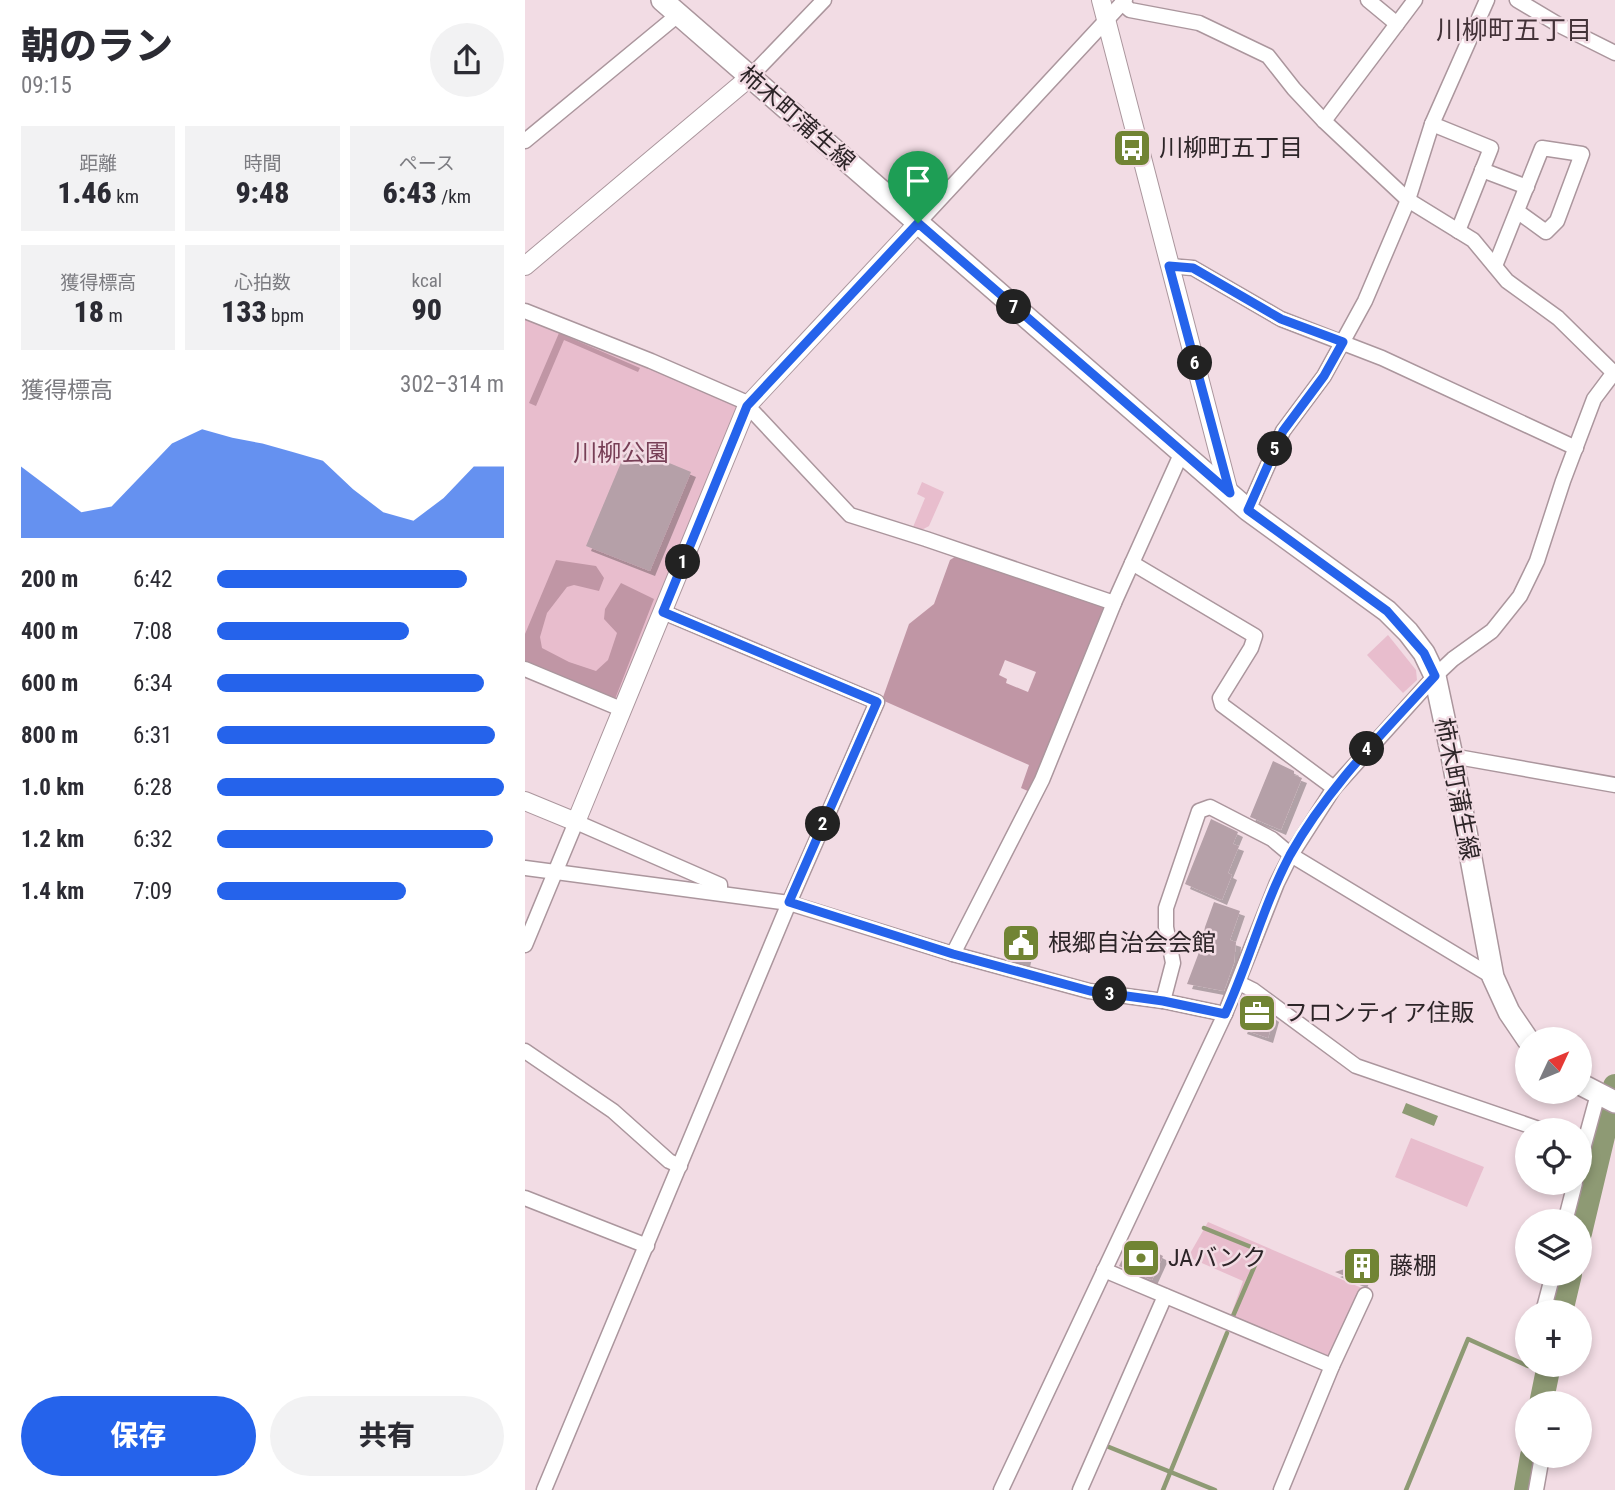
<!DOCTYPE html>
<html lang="ja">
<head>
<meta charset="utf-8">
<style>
  body { margin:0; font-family:"Roboto Condensed","Noto Sans JP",sans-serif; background:#f2f2f3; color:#2b2b33; height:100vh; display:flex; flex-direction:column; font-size:26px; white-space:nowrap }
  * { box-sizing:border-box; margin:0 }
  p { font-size:23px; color:#7c7c81 }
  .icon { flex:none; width:38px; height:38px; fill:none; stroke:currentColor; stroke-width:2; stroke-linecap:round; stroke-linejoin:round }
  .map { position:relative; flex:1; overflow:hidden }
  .panel { display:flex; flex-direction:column; background:#fff; width:525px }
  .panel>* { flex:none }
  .needle { width:46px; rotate:46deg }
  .tools { position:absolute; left:990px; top:1027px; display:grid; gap:14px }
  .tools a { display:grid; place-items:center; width:77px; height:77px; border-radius:50%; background:#fff; box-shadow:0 4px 10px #0003; font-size:35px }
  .pin { position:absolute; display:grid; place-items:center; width:60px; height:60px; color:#fff; margin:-72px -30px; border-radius:50% 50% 50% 0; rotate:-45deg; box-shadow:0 0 7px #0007 }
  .pin .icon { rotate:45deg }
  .km { position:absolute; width:35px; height:35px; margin:-18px; border-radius:50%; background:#222; color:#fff; font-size:19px; line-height:35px; text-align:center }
  .round { display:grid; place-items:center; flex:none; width:74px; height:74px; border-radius:37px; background:#f2f2f3 }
  .overview { display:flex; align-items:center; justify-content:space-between; height:119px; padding:0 21px }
  h1 { font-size:38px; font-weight:800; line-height:52px }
  .metrics { display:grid; grid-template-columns:repeat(3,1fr); gap:10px; height:119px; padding:7px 21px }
  .metrics div { display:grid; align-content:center; border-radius:0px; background:#f2f2f3; text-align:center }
  .metrics b { font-size:30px; font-weight:800 }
  .metrics small { font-size:19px; font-weight:400 }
  .metrics p { font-size:19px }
  .chart { height:196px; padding:14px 21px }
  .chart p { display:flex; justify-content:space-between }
  .chart svg { width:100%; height:126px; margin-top:7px; fill:#2563eb; opacity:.7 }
  .action { display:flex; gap:14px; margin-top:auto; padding:14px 21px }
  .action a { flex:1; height:80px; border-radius:42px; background:#2563eb; color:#fff; font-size:28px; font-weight:800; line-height:80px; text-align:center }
  .action a+a { background:#f2f2f3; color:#2b2b33 }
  ul { padding:0 21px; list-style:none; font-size:23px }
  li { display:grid; grid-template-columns:112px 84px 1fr; align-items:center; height:52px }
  li i { height:18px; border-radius:9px; background:#2563eb }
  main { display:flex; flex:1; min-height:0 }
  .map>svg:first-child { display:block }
  .green { fill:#e8bdcd }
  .forest { fill:#c096a5; fill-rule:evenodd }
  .water { fill:#8e9a74 }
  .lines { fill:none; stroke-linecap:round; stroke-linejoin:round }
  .stream { stroke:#8e9a74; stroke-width:4.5 }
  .river { stroke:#8e9a74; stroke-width:24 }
  .building { fill:#b5a0a8; filter:url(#shadow) }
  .minor-casing { stroke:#ab969d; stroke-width:17 }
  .tertiary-casing { stroke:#ab969d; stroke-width:20 }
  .secondary-casing { stroke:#ab969d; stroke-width:24 }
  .minor { stroke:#fff; stroke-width:14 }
  .tertiary { stroke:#fff; stroke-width:18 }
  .secondary { stroke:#fff; stroke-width:21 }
  .route-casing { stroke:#fff; stroke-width:14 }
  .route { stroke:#2563eb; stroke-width:9 }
  .labels { text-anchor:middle; stroke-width:5; stroke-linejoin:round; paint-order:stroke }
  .street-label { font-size:24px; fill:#2d2528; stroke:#f2dce4 }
  .poi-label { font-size:24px; fill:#2d2528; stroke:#f2dce4; text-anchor:start }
  .park-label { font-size:24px; fill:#773f56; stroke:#f2dce4 }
  .neighbourhood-label { font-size:26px; fill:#433238; stroke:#f2dce4 }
</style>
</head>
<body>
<main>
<section class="panel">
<div class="overview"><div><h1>朝のラン</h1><p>09:15</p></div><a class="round"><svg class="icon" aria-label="share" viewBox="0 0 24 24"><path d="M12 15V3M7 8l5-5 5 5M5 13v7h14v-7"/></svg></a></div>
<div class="metrics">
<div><p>距離</p><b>1.46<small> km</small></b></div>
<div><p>時間</p><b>9:48</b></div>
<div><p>ペース</p><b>6:43<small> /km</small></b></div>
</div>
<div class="metrics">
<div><p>獲得標高</p><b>18<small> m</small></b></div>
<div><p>心拍数</p><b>133<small> bpm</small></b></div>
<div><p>kcal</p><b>90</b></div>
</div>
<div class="chart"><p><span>獲得標高</span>302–314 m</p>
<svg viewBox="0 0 160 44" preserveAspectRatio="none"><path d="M0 44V19L10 27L20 35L30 33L40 22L50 11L60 6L70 9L80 11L90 14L100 17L110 27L120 35L130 38L140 30L150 19L160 19V44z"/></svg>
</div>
<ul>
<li><b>200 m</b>6:42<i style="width:87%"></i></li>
<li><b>400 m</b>7:08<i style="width:67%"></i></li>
<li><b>600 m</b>6:34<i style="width:93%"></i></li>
<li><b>800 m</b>6:31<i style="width:97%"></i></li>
<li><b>1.0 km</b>6:28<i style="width:100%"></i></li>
<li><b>1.2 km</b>6:32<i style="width:96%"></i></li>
<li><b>1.4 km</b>7:09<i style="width:66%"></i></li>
</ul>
<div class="action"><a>保存</a><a>共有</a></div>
</section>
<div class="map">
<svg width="1090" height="1490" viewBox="0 0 1090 1490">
  <defs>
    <filter id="shadow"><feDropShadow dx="5" dy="5" stdDeviation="0" flood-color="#0004"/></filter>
  </defs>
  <rect width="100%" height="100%" fill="#f2dce4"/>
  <!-- green -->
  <g class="green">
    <polygon points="0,313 216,404 96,709 0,668"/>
    <polygon points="397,482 419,492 404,526 391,533 386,532 400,498 392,494"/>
    <polygon points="863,635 891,670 892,680 878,693 842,655"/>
    <polygon points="886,1138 959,1167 942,1207 870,1177"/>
    <polygon points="683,1222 839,1289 806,1356 803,1357 706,1315 718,1281 663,1257"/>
  </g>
  <!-- forest -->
  <g class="forest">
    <polygon points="34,333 115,368 113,372 39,340 11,406 4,403"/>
    <path d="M 433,555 L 581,607 L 505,792 L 496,788 L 504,765 L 357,700 L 384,624 L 409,604 L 425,560 ZM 480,660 L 511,672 L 503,692 L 481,683 L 482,679 L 474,675 Z"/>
    <polygon points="31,560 71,566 79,578 74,591 49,585 42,587 22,613 15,637 17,648 44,662 71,671 83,660 92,633 79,619 80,609 96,583 129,599 90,699 0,661 0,634"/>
  </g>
  <!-- water -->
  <polygon class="water" points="881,1103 913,1116 909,1126 877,1113"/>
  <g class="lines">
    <!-- stream -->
    <g class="stream">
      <polyline points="679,1228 736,1251 708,1316"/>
      <polyline points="1011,1369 1022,1375"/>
      <polyline points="578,1447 579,1445 690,1490"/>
      <polyline points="638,1490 702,1333"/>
      <polyline points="881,1490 943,1339 1003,1366"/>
    </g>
    <!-- river -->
    <g class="river">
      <polyline points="1055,1233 1090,1086"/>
      <polyline points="1036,1312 1045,1274"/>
      <polyline points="1016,1404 1024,1365"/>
      <polyline points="1001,1490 1007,1456"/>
    </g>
  </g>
  <!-- building -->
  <g class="building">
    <polygon points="103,446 166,472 125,571 61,546"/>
    <polygon points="748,761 769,771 769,775 777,778 756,830 725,817"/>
    <polygon points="686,819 713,832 708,844 714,846 703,873 707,875 697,900 660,884"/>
    <polygon points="689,902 715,911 705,940 711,942 709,963 699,991 662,984 676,947 680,927"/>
    <polygon points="492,924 508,928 500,962 485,959"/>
    <polygon points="727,1002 749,1017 743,1038 717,1029"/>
    <polygon points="607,1240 638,1256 627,1280 594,1266"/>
    <polygon points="848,1260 837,1283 810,1272"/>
  </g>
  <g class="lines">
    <defs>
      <g id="minor">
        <polyline points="843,0 872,24"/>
        <polyline points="992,0 1034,25 1090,53"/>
        <polyline points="597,3 605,10 674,23 743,56 769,89 799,121 883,200 948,240 982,281 1033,318 1090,374"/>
        <polyline points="225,77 299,0"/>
        <polyline points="799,121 890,0"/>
        <polyline points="907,124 966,148 933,231"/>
        <polyline points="0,141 154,14"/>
        <polyline points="957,170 1002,187"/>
        <polyline points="393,223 600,0"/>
        <polyline points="644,266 668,268 756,319 857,358 1051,448"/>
        <polyline points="970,266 1017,148 1057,154 1032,221 1021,232 992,211"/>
        <polyline points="0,311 126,361 218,401 325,515 401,539 589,603"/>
        <polyline points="723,510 758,431 799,376 840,301 883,200 907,124 962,0"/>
        <polyline points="607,563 730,636 726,648 695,698 697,705 809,788"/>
        <polyline points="0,669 96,709"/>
        <polyline points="927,756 1090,785"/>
        <polyline points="0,868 264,903 428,954 564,991 638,1001 700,1014"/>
        <polyline points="0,945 51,822 195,885 195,892"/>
        <polyline points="428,954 517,780 589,603 657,452"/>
        <polyline points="714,983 728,990 831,1066 1017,1130"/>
        <polyline points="638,1001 648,963 641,927 641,908 674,811 685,807 747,839 766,855 968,977"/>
        <polyline points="0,1051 88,1111 144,1161 155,1166"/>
        <polyline points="1055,1160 1073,1094"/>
        <polyline points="0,1198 122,1246"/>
        <polyline points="1040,1222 1050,1183"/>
        <polyline points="579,1270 807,1366"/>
        <polyline points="1018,1312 1028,1274"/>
        <polyline points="19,1490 264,903 352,702 138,612"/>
        <polyline points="476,1490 700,1014 752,883 766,855 809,788 910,676 928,659 967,631 995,596 1012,561 1038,481 1069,399 1090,371"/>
        <polyline points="555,1490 640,1296"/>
        <polyline points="756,1490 807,1366 840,1295"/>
        <polyline points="1011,1490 1016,1462"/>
      </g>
      <g id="tertiary">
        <polyline points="576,0 704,493"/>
        <polyline points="0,266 225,77"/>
        <polyline points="0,801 51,822 222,406 393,223"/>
      </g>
      <g id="secondary">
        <polyline points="137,0 723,510 862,611 883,632 899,653 910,676 927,756 968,977 984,1012 1003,1040"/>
        <polyline points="1055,1084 1090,1102"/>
      </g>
    </defs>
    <!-- minor casing -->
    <use href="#minor" class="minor-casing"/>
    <!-- tertiary casing -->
    <use href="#tertiary" class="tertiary-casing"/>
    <!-- secondary casing -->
    <use href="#secondary" class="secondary-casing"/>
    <!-- minor -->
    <use href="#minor" class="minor"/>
    <!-- tertiary -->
    <use href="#tertiary" class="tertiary"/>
    <!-- secondary -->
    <use href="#secondary" class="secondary"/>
  </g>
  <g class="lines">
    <defs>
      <path id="route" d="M 393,223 L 705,493 L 644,266 L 668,268 L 756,319 L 818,342 L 799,376 L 758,431 L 723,510 L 862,611 L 899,653 L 910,676 C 858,733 803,787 765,855 C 738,906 724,962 700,1014 L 638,1001 L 565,991 L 428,954 L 264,902 L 352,702 L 138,612 L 222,406 Z"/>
    </defs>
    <!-- route casing -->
    <use href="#route" class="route-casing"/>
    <!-- route -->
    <use href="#route" class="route"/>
  </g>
  <!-- icons -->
  <defs>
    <symbol id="bus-square" viewBox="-11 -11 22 22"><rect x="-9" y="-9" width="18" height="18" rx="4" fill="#718434" stroke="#f2dce4"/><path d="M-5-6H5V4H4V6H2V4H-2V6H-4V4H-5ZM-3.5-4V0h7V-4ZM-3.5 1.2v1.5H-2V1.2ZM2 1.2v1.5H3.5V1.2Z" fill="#fff"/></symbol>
    <symbol id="civic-square" viewBox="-11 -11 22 22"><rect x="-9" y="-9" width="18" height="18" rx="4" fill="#718434" stroke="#f2dce4"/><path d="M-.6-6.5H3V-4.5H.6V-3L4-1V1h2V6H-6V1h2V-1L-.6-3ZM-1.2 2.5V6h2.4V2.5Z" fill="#fff"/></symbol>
    <symbol id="office-square" viewBox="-11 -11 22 22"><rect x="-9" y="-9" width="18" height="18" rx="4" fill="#718434" stroke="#f2dce4"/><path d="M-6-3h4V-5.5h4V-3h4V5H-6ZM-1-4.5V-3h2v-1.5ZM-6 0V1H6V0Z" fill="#fff"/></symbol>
    <symbol id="bank-square" viewBox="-11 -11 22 22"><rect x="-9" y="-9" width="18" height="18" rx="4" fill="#718434" stroke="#f2dce4"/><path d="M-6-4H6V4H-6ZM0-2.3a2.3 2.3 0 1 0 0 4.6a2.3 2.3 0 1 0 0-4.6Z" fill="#fff"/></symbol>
    <symbol id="building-square" viewBox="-11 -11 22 22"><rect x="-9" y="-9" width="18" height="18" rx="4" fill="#718434" stroke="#f2dce4"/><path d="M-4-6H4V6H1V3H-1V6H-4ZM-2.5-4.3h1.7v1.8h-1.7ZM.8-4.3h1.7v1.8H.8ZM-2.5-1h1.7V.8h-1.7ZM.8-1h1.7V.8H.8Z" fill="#fff"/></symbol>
  </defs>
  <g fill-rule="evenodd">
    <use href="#bus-square" x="585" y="126" width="44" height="44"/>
    <use href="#civic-square" x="474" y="921" width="44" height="44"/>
    <use href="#office-square" x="710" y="991" width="44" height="44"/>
    <use href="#bank-square" x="594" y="1236" width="44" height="44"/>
    <use href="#building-square" x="815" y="1244" width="44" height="44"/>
  </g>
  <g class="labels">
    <!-- street labels -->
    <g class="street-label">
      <text transform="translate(272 118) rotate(41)" y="8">柿木町蒲生線</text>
      <text transform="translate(932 789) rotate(79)" y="8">柿木町蒲生線</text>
    </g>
    <!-- poi labels -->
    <g class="poi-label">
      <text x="634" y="156">川柳町五丁目</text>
      <text x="523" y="951">根郷自治会会館</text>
      <text x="759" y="1021">フロンティア住販</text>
      <text x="643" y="1266">JAバンク</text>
      <text x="864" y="1274">藤棚</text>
    </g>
    <!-- park labels -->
    <g class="park-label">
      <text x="96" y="461">川柳公園</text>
    </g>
    <!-- neighbourhood labels -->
    <g class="neighbourhood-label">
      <text x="989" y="39">川柳町五丁目</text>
    </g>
  </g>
</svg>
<div class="tools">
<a><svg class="needle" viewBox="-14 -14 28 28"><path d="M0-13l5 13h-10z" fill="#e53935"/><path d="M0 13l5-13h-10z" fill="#7c7c81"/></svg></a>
<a><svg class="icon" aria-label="locate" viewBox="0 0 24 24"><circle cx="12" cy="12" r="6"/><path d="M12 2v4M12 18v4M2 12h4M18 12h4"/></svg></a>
<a><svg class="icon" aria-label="layers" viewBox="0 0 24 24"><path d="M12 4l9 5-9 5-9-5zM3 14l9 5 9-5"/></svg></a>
<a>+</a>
<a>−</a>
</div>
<div class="pin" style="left:393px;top:223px;background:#1e9e55"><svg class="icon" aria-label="arrive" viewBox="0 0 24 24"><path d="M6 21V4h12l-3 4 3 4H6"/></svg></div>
<b class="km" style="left:158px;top:562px">1</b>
<b class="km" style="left:298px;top:824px">2</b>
<b class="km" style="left:585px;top:994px">3</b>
<b class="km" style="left:842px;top:749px">4</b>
<b class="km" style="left:750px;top:449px">5</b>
<b class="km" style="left:670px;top:363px">6</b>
<b class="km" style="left:489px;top:307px">7</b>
</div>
</main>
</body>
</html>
